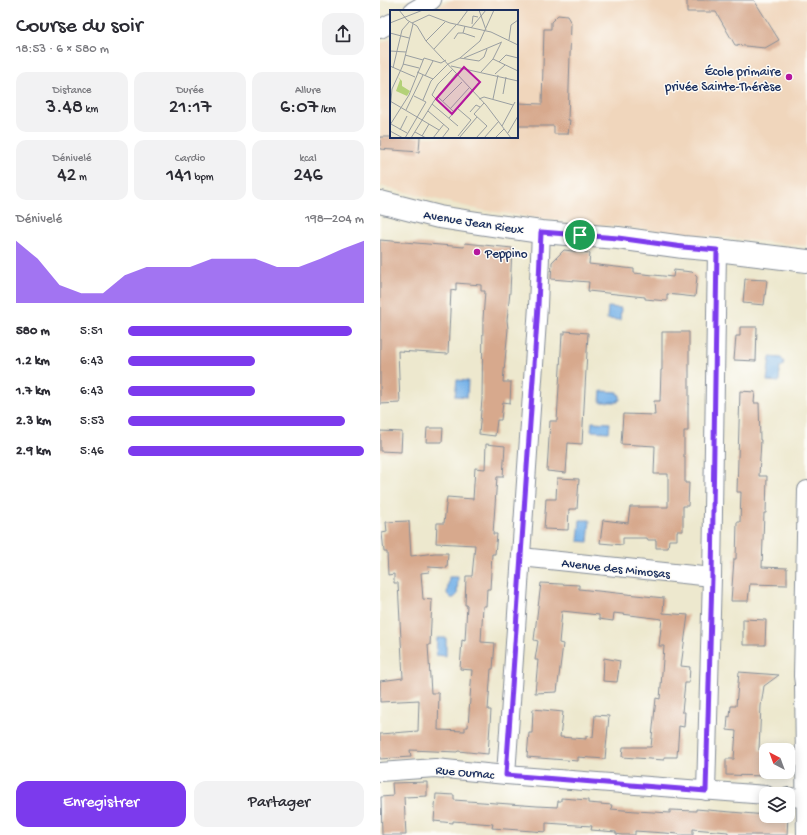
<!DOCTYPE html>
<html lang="fr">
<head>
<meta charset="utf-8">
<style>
  body { margin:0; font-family:"Gochi Hand",sans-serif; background:#f2f2f3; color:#2b2b33; height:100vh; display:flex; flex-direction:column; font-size:15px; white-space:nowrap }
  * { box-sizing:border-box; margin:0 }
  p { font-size:13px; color:#7c7c81 }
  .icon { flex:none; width:22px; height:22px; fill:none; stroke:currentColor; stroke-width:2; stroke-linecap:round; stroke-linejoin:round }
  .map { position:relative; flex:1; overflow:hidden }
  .side { display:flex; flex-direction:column; background:#fff; width:380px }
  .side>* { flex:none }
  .needle { width:26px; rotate:319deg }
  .tools { position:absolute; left:379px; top:743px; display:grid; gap:8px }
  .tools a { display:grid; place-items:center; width:36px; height:36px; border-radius:8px; background:#fff; box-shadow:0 2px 10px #0003; font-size:20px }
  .pin { position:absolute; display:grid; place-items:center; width:34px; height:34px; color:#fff; margin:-17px; border:2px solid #fff; border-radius:50%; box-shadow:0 1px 4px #0007 }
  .round { display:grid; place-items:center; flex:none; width:42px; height:42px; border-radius:12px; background:#f2f2f3 }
  .overview { display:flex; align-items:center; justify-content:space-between; height:68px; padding:0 16px }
  h1 { font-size:22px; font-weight:600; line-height:30px }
  .figures { display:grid; grid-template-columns:repeat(3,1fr); gap:6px; height:68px; padding:4px 16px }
  .figures div { display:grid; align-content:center; border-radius:10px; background:#f2f2f3; text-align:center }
  .figures b { font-size:20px; font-weight:600 }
  .figures small { font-size:11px; font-weight:400 }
  .figures p { font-size:11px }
  .chart { height:112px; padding:8px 16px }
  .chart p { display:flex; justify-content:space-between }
  .chart svg { width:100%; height:72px; margin-top:4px; fill:#7c3aed; opacity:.7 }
  .primary-button { display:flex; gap:8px; margin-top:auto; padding:8px 16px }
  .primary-button a { flex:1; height:46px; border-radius:12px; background:#7c3aed; color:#fff; font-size:16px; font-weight:600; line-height:46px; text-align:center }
  .primary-button a+a { background:#f2f2f3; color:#2b2b33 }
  ul { padding:0 16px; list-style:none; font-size:13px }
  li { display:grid; grid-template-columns:64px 48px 1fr; align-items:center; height:30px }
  li i { height:10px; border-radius:5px; background:#7c3aed }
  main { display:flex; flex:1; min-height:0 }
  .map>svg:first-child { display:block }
  .built { fill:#f0d6bc }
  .water { fill:#77b2e8; stroke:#4970a3 }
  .building { fill:#d7a98d }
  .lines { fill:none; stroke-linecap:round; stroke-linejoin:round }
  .street-casing { stroke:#848c96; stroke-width:20 }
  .secondary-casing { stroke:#848c96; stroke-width:24 }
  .street { stroke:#fff; stroke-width:18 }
  .secondary { stroke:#fff; stroke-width:22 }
  .route-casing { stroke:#fff; stroke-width:8 }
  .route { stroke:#7c3aed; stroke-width:5 }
  .poi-dot { fill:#b5179e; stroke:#fdfcf7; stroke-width:1.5 }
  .labels { text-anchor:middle; stroke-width:3; stroke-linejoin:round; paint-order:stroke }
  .poi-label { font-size:13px; fill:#1b2f5e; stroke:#fdfcf7; text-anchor:end }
  .street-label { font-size:13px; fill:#1b2f5e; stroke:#fdfcf7 }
  .inset-road { fill:none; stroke:#999ea1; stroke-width:1 }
  .view { fill:#b5179e; fill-opacity:0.15; stroke:#b5179e; stroke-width:2 }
  .inset-edge { fill:none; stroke:#1b2f5e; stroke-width:2 }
</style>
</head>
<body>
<main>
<section class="side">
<div class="overview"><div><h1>Course du soir</h1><p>18:53 · 6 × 580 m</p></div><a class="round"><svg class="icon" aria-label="share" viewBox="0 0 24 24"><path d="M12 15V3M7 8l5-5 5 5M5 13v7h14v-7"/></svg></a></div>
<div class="figures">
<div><p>Distance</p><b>3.48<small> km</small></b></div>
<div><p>Durée</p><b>21:17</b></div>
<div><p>Allure</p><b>6:07<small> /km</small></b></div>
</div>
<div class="figures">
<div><p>Dénivelé</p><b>42<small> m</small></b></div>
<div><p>Cardio</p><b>141<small> bpm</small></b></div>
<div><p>kcal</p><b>246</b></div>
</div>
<div class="chart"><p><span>Dénivelé</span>198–204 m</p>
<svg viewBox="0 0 160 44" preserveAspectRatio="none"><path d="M0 44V6L10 17L20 33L30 38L40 38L50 27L60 22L70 22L80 22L90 17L100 17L110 17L120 22L130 22L140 17L150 11L160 6V44z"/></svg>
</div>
<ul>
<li><b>580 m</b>5:51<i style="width:95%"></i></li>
<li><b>1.2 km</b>6:43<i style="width:54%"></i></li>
<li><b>1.7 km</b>6:43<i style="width:54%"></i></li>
<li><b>2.3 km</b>5:53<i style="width:92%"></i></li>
<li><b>2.9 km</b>5:46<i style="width:100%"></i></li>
</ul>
<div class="primary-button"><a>Enregistrer</a><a>Partager</a></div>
</section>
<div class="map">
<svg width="427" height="835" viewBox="0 0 427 835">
  <rect width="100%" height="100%" fill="#fdfcf7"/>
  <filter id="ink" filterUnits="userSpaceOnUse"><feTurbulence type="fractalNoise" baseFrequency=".025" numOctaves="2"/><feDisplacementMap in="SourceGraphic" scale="8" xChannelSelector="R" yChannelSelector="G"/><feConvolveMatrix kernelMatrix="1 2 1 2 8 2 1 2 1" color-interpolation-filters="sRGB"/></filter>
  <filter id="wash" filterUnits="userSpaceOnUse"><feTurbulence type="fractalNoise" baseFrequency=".012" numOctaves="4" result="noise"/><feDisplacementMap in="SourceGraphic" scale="16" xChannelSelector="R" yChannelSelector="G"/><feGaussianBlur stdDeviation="0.9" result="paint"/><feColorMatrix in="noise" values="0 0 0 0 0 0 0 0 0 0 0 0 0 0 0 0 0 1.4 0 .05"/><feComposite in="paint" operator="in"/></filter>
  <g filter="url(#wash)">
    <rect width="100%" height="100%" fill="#ede8ce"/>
    <!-- built -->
    <polygon class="built" points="71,0 427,0 427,246 165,219 101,210 0,186 0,44 11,38 11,137 137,137 137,11 52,10"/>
    <!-- water -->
    <g class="water">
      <polygon points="228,307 241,308 240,320 227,319"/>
      <polygon points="390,357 401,358 404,362 403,366 400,367 399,382 387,381"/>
      <polygon points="77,380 88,381 87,397 75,396"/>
      <polygon points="221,391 238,392 238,395 240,395 240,400 238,400 238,402 220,402"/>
      <polygon points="212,422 230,423 229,432 211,431"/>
      <polygon points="200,520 210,520 208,542 198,541"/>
      <polygon points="69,577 78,577 77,595 74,598 71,598 67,594"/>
      <polygon points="57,638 66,638 66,656 56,655"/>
    </g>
    <g id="blocks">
      <!-- building -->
      <g class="building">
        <polygon points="307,0 374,0 399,40 385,48 355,45 336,12 307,12"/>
        <polygon points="178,15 187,16 191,23 188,120 190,120 188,134 174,134 174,126 137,126 137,103 162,104 164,29 171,29 171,22"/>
        <polygon points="0,137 40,137 39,152 0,149"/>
        <polygon points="0,240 84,247 85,243 132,248 130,292 127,320 128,329 123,382 131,382 130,403 123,402 121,420 117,420 115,436 99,434 102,399 103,319 105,291 101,291 101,285 76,283 76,291 71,290 68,354 18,351 20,403 0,404"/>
        <polygon points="184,250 210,253 209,264 254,269 254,273 293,277 294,270 312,272 317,277 315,297 287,294 287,301 265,299 265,297 208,291 209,282 171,279 172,262"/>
        <polygon points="365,279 387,280 384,305 363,303"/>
        <polygon points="360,327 377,327 376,361 354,360 356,336 360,336"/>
        <polygon points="185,331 208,333 202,444 188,443 186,473 167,471 170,421 177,421 182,334 185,334"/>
        <polygon points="282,332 309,332 309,404 308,404 308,431 304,431 304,457 305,457 305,483 309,483 308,506 303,506 303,531 297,531 297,540 289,540 288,548 276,548 276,540 268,540 267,538 243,538 243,545 220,543 223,520 248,523 250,507 288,507 288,474 274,474 275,446 241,444 243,414 275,415 274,401 280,401 281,370 282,370"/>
        <polygon points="360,391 375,392 374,403 379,403 380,440 381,440 379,476 387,476 386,513 384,513 382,567 407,568 407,585 370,584 368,601 351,601 354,559 356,559 357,522 360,522 361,492 357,492"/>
        <polygon points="47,428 63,428 62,442 46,442"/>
        <polygon points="0,431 22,432 21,452 0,451"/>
        <polygon points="106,444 125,446 123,477 117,477 113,534 117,534 115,554 112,554 110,589 107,589 106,606 103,606 101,642 115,643 113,669 111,669 108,710 111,710 108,754 78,751 77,752 30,750 31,757 0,759 0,734 38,731 39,700 0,702 0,681 23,678 18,583 14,583 14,574 8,575 7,552 4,552 2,533 7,532 6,522 29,521 31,556 55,553 68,553 67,568 48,567 49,572 41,573 43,599 52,600 50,645 48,645 51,693 59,693 58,730 85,731 85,727 88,727 92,670 80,669 82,640 85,641 87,605 85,605 86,576 92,576 95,545 56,543 57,523 64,523 67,497 93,499 95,468 105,469"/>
        <polygon points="177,478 199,479 197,509 189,509 188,530 164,529 166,499 176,499"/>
        <polygon points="161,583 199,585 199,589 284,598 283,613 308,615 301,666 310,667 309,683 305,683 302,712 305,712 304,727 299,726 297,757 284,757 284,760 242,757 243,747 271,747 276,698 280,699 284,646 279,646 282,619 234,613 233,621 219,619 219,615 182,611 179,643 183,644 177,692 155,693 158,660 155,660 158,641 154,640"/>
        <polygon points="363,619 386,620 385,645 363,645"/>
        <polygon points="224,658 240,661 237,682 223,681"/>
        <polygon points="359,672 399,675 384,686 381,706 379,750 386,750 386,776 346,775 346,759 354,759 356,731 347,730 348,716 350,717 351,706 356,706"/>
        <polygon points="153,709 183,712 180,737 206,739 206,736 213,737 215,715 229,716 225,759 198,757 198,761 147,757 149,733 152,733"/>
        <polygon points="47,782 47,796 24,797 26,835 2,835 1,797 13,796 12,783"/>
        <polygon points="56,794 74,795 74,800 157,806 177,807 178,801 181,801 181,798 208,800 208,803 232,805 231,809 256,811 290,813 290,810 316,811 316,809 386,815 386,816 408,816 407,835 348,835 348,832 313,829 313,835 299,835 299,834 255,831 255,835 242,835 236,834 236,832 211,830 212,826 166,823 166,832 112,828 113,824 73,821 73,823 54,821"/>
      </g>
    </g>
  </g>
  <g filter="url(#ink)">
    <use href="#blocks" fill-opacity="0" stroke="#848c96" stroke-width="1"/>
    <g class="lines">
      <defs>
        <g id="street">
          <polyline points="33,11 52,0"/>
          <polyline points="0,29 11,23"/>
          <polyline points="141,557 332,577"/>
          <polyline points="0,772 55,768 126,775 386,795"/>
          <polyline points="126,775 158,306 161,232"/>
          <polyline points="326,791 332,577 337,250"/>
          <polyline points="408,797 425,798"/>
          <polyline points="426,835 424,684 423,676 427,490"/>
        </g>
        <polyline id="secondary" points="0,202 59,217 98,223 161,232 238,238 303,247 337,250 427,261"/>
      </defs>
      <!-- street casing -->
      <use href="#street" class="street-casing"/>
      <!-- secondary casing -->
      <use href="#secondary" class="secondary-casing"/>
      <!-- street -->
      <use href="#street" class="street"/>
      <!-- secondary -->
      <use href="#secondary" class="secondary"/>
    </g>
  </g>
  <g class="lines" filter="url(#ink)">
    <defs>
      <polygon id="route" points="161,232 238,238 303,247 337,250 332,577 326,791 126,775 158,306"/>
    </defs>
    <!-- route casing -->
    <use href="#route" class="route-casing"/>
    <!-- route -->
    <use href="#route" class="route"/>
  </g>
  <!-- markers -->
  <g class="poi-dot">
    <circle cx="409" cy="77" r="4"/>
    <circle cx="97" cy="252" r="4"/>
  </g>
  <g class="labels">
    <!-- poi labels -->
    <g class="poi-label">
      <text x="401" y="75">École primaire<tspan x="401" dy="15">privée Sainte-Thérèse</tspan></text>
      <text x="105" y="257" text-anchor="start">Peppino</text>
    </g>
    <!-- street labels -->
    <g class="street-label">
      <text transform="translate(94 221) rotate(9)" y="5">Avenue Jean Rieux</text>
      <text transform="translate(236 567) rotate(6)" y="5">Avenue des Mimosas</text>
      <text transform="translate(85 771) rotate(5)" y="5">Rue Ournac</text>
    </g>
  </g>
  <!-- overview -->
  <g transform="translate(10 10)">
    <rect width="128" height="128" fill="#ede8ce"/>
    <path d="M 8,67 L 12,71 L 12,76 L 20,81 L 17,86 L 6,81 L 10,70 Z" fill="#b4d178"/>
    <path class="inset-road" d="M 9,0 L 17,10 L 27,16 L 36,31 L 96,95 L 121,128M 89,0 L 96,20M 0,13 L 33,0M 22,13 L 39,5 L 60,13 L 101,22 L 128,35M 82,14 L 83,6 L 88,7M 67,15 L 78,0M 81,18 L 96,0M 0,23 L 19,28M 73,23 L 85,27M 64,29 L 68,23 L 73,23 L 75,16M 119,30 L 121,15 L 128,10M 36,31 L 55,12M 44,39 L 66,15M 0,41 L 16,42M 7,41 L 12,20 L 19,12M 15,45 L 33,50M 70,48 L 89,51 L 94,47 L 97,39M 74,48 L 112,32M 103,49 L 128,61M 109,52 L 116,45 L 128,48M 13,54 L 29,58M 0,56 L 25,67M 61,56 L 128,71M 3,58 L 7,41M 27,62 L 43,69M 91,62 L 103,49 L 111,33M 105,64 L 115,55M 35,66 L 43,51M 113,84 L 116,67M 48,87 L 64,102M 46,89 L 42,85 L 48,74 L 63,59M 89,89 L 94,87 L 123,95M 103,89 L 108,65M 33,90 L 41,71 L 58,54 L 70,48 L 90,31 L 104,0M 0,91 L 49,120M 53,91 L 72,72M 42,94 L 68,116M 67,98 L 81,110 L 68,126M 60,99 L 79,78M 16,100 L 33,65M 0,101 L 2,79 L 13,55 L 23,14M 38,101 L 59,119 L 52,128M 80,102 L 86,95 L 90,97M 59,108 L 82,82M 1,114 L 17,123M 0,115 L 19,85 L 34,48 L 51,53 L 56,50M 112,116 L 125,92M 10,120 L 17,106M 0,121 L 13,128M 25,122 L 36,128M 118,123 L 128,106M 32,126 L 39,114M 15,128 L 36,92 L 24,86M 21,128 L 44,91 L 66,64M 43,128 L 54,114M 69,128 L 87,107M 86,128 L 97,116 L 84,104 L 94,93M 94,128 L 109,111M 105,128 L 114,119"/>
    <path class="view" d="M 74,57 L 90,72 L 62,104 L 46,89 Z"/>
    <rect width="128" height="128" class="inset-edge"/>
  </g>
</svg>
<div class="tools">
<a><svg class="needle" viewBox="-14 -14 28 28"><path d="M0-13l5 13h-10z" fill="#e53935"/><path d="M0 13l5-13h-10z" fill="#7c7c81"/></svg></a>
<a><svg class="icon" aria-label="layers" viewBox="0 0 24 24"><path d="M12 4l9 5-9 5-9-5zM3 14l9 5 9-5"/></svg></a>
</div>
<div class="pin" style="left:200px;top:235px;background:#1e9e55"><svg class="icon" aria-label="arrive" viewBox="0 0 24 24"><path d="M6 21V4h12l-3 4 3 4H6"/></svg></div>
</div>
</main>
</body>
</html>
